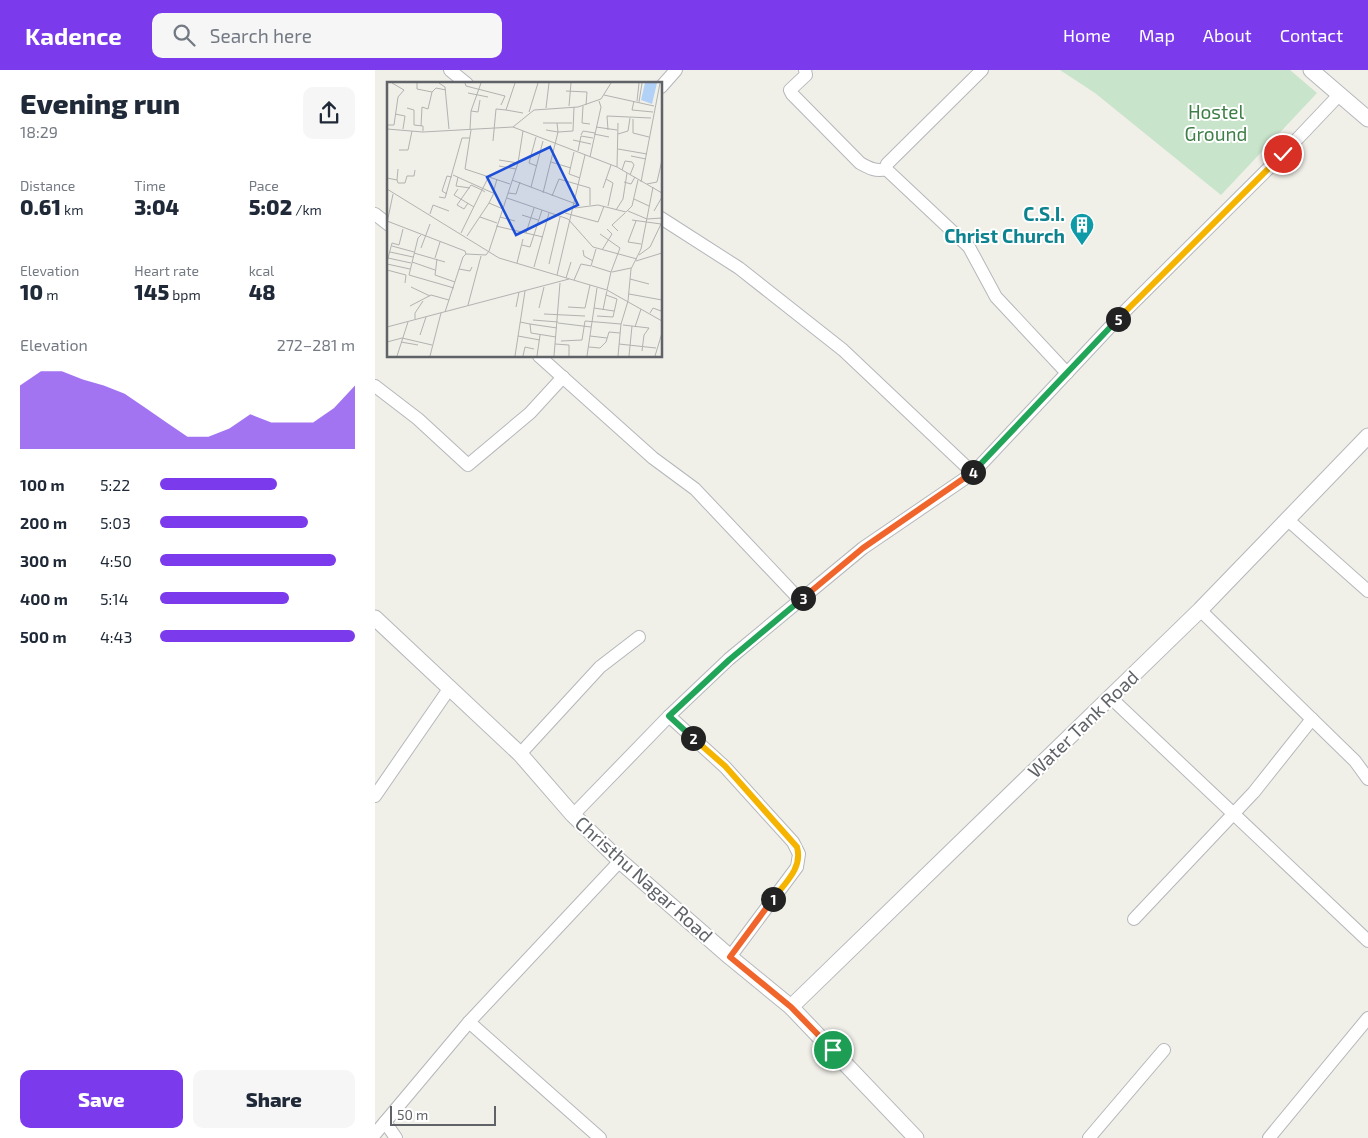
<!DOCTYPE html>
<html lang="en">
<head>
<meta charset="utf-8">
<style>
  body { margin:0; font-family:"Exo 2",sans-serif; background:#f6f6f7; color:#1f2937; height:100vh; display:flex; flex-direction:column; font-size:19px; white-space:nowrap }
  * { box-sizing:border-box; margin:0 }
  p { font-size:16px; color:#747a83 }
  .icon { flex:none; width:28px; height:28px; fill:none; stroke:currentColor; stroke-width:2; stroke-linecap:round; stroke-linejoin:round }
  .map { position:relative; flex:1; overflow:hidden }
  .panel { display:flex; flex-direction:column; background:#fff; width:375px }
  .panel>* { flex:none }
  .scale { position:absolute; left:15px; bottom:12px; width:106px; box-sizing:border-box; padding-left:5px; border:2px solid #5f6267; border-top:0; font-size:14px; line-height:18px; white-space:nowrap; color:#5f6267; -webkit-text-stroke:4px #fff; paint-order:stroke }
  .pin { position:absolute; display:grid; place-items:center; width:42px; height:42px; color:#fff; margin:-21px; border:2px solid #fff; border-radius:50%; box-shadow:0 1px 5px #0007 }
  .km { position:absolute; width:25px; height:25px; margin:-12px; border-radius:50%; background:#222; color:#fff; font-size:14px; line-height:25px; text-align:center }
  .round { display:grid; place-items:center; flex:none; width:52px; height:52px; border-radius:10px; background:#f6f6f7 }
  .overview { display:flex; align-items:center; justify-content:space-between; height:85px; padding:0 20px }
  h1 { font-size:28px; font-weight:800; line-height:38px }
  .stats { display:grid; grid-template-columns:repeat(3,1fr); gap:8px; height:85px; padding:5px 20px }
  .stats div { display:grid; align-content:center }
  .stats b { font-size:21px; font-weight:800 }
  .stats small { font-size:14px; font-weight:400 }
  .stats p { font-size:14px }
  .chart { height:140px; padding:10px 20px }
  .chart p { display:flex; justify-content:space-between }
  .chart svg { width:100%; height:90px; margin-top:5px; fill:#7c3aed; opacity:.7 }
  .primary-button { display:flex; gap:10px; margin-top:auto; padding:10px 20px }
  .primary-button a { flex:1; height:58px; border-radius:10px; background:#7c3aed; color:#fff; font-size:20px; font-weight:800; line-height:58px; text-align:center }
  .primary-button a+a { background:#f6f6f7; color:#1f2937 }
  ul { padding:0 20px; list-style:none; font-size:16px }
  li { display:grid; grid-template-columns:80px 60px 1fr; align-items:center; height:38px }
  li i { height:12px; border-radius:6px; background:#7c3aed }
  header { display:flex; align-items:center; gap:30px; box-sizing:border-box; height:70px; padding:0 25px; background:#7c3aed; color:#fff }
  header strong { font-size:24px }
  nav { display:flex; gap:28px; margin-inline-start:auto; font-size:18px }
  .search { width:350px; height:45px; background:#f6f6f7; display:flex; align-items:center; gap:12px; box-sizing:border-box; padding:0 18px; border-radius:10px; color:#747a83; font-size:19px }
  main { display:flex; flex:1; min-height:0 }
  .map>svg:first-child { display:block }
  .green { fill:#c8e4cb }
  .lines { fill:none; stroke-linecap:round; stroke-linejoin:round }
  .minor-casing { stroke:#b5b7bb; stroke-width:14 }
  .tertiary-casing { stroke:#b5b7bb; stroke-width:17 }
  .minor { stroke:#fff; stroke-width:12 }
  .tertiary { stroke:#fff; stroke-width:15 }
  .split-1-casing { stroke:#fff; stroke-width:10 }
  .split-2-casing { stroke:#fff; stroke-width:10 }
  .split-3-casing { stroke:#fff; stroke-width:10 }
  .split-4-casing { stroke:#fff; stroke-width:10 }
  .split-5-casing { stroke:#fff; stroke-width:10 }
  .split-6-casing { stroke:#fff; stroke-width:10 }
  .split-1 { stroke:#f0652b; stroke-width:6 }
  .split-2 { stroke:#f5b400; stroke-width:6 }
  .split-3 { stroke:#22a559; stroke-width:6 }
  .split-4 { stroke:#f0652b; stroke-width:6 }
  .split-5 { stroke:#22a559; stroke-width:6 }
  .split-6 { stroke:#f5b400; stroke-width:6 }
  .labels { text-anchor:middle; stroke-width:4; stroke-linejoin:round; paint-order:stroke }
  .park-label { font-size:19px; fill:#3e7f48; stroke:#fff }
  .culture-label { font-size:19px; font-weight:bold; fill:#0d838f; stroke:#fff; text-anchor:end }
  .street-label { font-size:19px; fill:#5f6267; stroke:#fff }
  .inset-road { fill:none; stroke:#b2b3b0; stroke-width:1 }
  .view { fill:#1d4ed8; fill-opacity:0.15; stroke:#1d4ed8; stroke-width:2.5 }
  .inset-edge { fill:none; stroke:#5f6267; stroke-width:2.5 }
</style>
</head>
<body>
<header>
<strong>Kadence</strong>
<div class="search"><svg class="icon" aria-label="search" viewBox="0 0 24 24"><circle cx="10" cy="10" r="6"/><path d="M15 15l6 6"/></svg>Search here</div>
<nav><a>Home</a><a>Map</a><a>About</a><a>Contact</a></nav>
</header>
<main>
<section class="panel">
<div class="overview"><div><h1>Evening run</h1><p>18:29</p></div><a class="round"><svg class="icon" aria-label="share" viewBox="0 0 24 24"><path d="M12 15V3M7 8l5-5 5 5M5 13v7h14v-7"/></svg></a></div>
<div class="stats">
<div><p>Distance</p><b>0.61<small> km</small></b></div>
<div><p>Time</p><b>3:04</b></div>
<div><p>Pace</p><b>5:02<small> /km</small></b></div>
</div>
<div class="stats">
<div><p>Elevation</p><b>10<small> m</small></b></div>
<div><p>Heart rate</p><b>145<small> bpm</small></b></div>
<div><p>kcal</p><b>48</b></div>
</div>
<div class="chart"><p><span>Elevation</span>272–281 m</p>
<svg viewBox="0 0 160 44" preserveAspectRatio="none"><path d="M0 44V13L10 6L20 6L30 10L40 13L50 17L60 24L70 31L80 38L90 38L100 34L110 27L120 31L130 31L140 31L150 24L160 13V44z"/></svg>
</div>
<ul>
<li><b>100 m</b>5:22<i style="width:60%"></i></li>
<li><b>200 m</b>5:03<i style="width:76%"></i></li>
<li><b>300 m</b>4:50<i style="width:90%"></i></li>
<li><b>400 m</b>5:14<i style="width:66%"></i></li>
<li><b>500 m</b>4:43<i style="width:100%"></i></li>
</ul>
<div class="primary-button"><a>Save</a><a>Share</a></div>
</section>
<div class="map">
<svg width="993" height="1068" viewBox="0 0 993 1068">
  <rect width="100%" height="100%" fill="#f0efe8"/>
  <!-- green -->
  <polygon class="green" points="685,0 915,0 942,23 846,125 720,23"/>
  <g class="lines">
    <defs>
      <g id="minor">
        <polyline points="75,0 92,14"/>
        <path d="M 430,0 L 431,5 L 415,20 L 417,24 L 485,93 C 494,98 501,102 511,99"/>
        <polyline points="607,0 512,94 511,99 594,177 621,227 692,303"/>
        <polyline points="286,17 301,0"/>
        <polyline points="0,144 14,155"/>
        <polyline points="286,148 364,198 468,280 598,403"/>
        <polyline points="164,286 278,388 320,419 425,530"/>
        <polyline points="0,316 43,349 93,395 155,343 188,307"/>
        <polyline points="913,450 993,521"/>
        <polyline points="825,540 980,691 993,709"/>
        <polyline points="736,628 993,871"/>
        <polyline points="294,646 350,697 418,772 424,784 422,797 355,887"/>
        <polyline points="145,684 225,597 264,567"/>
        <polyline points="0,726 74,619"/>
        <polyline points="198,745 294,646 354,589 488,478 598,403 750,241 908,84 964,25"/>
        <polyline points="759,849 879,722 937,649"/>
        <polyline points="94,952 225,1068"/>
        <polyline points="10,1052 21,1068"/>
        <polyline points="0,1064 94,952 245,791"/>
        <polyline points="714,1068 789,980"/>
        <polyline points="894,1068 993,948"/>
      </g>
      <g id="tertiary">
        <polyline points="936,0 993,49"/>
        <polyline points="0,548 145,684 198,745 245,791 355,887 416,937 541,1068"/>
        <polyline points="416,937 825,540 993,366"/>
      </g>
    </defs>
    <!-- minor casing -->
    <use href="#minor" class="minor-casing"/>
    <!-- tertiary casing -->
    <use href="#tertiary" class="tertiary-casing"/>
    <!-- minor -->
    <use href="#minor" class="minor"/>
    <!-- tertiary -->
    <use href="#tertiary" class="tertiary"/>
  </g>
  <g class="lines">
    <defs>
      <polyline id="split-1" points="398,829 355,887 416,937 458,980"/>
      <path id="split-2" d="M 318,668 L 350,696 L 422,777 C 428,798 410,813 398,829"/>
      <polyline id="split-3" points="318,668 294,646 354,590 428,528"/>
      <polyline id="split-4" points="428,528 488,478 598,402"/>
      <polyline id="split-5" points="598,402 743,249"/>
      <polyline id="split-6" points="743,249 908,84"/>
    </defs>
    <!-- split-1 casing -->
    <use href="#split-1" class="split-1-casing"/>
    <!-- split-2 casing -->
    <use href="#split-2" class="split-2-casing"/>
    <!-- split-3 casing -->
    <use href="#split-3" class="split-3-casing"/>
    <!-- split-4 casing -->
    <use href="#split-4" class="split-4-casing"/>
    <!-- split-5 casing -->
    <use href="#split-5" class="split-5-casing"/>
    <!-- split-6 casing -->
    <use href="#split-6" class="split-6-casing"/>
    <!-- split-1 -->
    <use href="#split-1" class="split-1"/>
    <!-- split-2 -->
    <use href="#split-2" class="split-2"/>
    <!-- split-3 -->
    <use href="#split-3" class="split-3"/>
    <!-- split-4 -->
    <use href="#split-4" class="split-4"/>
    <!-- split-5 -->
    <use href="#split-5" class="split-5"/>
    <!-- split-6 -->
    <use href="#split-6" class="split-6"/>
  </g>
  <!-- icons -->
  <defs>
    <symbol id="building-pin" viewBox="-11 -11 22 30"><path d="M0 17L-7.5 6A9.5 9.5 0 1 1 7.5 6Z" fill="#0f9aa8" stroke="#fff"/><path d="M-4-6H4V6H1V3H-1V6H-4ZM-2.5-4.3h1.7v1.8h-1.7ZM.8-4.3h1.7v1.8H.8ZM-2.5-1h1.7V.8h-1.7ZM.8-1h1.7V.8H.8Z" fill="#fff"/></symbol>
  </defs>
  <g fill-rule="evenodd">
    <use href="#building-pin" x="693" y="141" width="28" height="38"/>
  </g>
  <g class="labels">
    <!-- park labels -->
    <g class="park-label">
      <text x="841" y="49">Hostel<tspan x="841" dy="22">Ground</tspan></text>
    </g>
    <!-- culture labels -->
    <g class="culture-label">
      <text x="690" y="151">C.S.I.<tspan x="690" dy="22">Christ Church</tspan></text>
    </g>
    <!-- street labels -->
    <g class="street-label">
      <text transform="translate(708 654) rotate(-44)" y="7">Water Tank Road</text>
      <text transform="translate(269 809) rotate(42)" y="7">Christhu Nagar Road</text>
    </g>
  </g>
  <!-- overview -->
  <g transform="translate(12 12)">
    <rect width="275" height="275" fill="#f0efe8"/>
    <path d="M 258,1 L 270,1 L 265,22 L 254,18 Z" fill="#b1d1f7"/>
    <path class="inset-road" d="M 30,1 L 30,7 L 45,10 L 41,27 L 35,25 L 34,44M 52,1 L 58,5 L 62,47M 78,1 L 79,4 L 118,14 L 114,23M 179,9 L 200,10 L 199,23M 45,10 L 49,6 L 59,8M 81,11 L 101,15M 217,13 L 267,24M 247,19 L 245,28 L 266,30M 250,19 L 252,1M 252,20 L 255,1M 182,24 L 184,1M 196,24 L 195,41 L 203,42M 20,26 L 27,28 L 27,43 L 36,44 L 36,49M 159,26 L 162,1M 119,28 L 136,31M 84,29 L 91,30 L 93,18M 142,30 L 151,1M 8,32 L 18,34 L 16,47M 246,37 L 246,51 L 262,55M 156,41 L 185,41M 170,41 L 171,50 L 186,49 L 187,25M 0,43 L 7,43 L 11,15 L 17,8 L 5,1M 126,45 L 230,85 L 275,111M 209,45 L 230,48M 0,47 L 36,50 L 126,45 L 147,28 L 191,25 L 214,17 L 224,1M 83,47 L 84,29 L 94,1M 84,48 L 78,87 L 123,102M 221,48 L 220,34 L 264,36M 207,52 L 222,55M 231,52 L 241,49 L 243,36M 194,53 L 196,49 L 208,51M 149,55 L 142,81 L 150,84M 186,58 L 204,62M 106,59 L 109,27 L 119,28 L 128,1M 231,67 L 260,72M 12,68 L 21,68 L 25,49M 191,69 L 194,54 L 206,56M 187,70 L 182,92 L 193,96M 244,74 L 259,77M 203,75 L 214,25 L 212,19M 112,78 L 131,81M 164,80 L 184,86M 112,84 L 129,87M 230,85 L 231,41M 235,88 L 238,79 L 245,80 L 247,83 L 243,93M 66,93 L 106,111 L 110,97M 71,95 L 69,104 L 83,106M 0,96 L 10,98 L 11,87M 219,97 L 226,101 L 221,124M 10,98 L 11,101 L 18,101 L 20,94 L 27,94 L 28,88M 125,98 L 189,122M 237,100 L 244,102 L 248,95M 254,100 L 273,1M 260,102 L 270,100 L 275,78M 144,105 L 156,59M 216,106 L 224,83M 0,107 L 112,176 L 220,208 L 275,239M 71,107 L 67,113 L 87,125M 107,111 L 102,121 L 116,127M 121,111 L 129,112 L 133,100M 156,111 L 171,50 L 159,48M 60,112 L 55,109 L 60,94 L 65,95M 165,114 L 172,97 L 203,106 L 203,123M 52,115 L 58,116 L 75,56 L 83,56M 120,116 L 181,137 L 206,165 L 250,177M 247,117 L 262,124M 81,121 L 77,127 L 70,123 L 84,103 L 95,108 L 101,96M 188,126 L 211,123 L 239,130 L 245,124 L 251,98M 229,128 L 236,117 L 240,91M 241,129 L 260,137 L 275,136M 267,129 L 275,115M 178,131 L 211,140 L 217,124M 43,132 L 46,123 L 62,129M 135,133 L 151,138M 93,135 L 110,141M 113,135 L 128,139M 245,138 L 274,142M 0,139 L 78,169 L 79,172M 249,139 L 241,160 L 254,162M 0,141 L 6,112M 109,144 L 156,155M 231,149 L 225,143 L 238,131M 74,151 L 95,108 L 98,110M 139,151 L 147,126M 34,153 L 31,156 L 22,193 L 67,206M 80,154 L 102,121M 135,163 L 143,165 L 155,128M 5,164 L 27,170M 34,166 L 43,142M 196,168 L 197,174 L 206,179M 215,168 L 225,152 L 220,147M 3,170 L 26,175M 27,171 L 58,180M 252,173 L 263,165 L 275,140M 1,176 L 24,181M 48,176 L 53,160M 50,177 L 48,193 L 68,200M 249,179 L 275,171M 0,180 L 5,161 L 12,163 L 16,147M 25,180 L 48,188M 130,181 L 136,157M 0,182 L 23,187M 162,182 L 173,135M 205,184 L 224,190 L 233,166 L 213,152M 147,185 L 162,131M 72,187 L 83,189 L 85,185M 0,188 L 19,193 L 18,201M 225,190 L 244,186M 170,193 L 198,73M 179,196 L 184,180M 243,197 L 262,202M 187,198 L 194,182 L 204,184 L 209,167M 24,205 L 43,214M 220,208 L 224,190M 242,212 L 275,218M 241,219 L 244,187 L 254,167 L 266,105M 81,223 L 94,174M 23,224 L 44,213 L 62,218M 129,225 L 132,210M 181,225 L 198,226 L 203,203M 152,226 L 157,205M 207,226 L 227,229M 216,228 L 219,213M 58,230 L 76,175 L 79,172 L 99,173 L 102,169 L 131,81 L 136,49M 263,231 L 266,226 L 274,229 L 275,224M 157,232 L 198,234M 210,234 L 226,235 L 230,217 L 219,213 L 220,209M 28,237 L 28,231 L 36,219M 146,238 L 171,240M 133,240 L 143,242 L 144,251 L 169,255M 171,241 L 204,245M 143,242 L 170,246M 236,243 L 262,246 L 257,253 L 255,269M 0,245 L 182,197M 248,245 L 254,227M 33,253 L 39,235M 131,254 L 153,258M 203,254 L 220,256M 174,259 L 195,258 L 198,239 L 234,242M 0,260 L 15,256 L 45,263M 14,260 L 31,263M 168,262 L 182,263 L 182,274M 232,262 L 269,266M 202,265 L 213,266 L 219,260 L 222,250 L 233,251M 10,274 L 21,240M 43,274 L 54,231M 128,274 L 138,209M 136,274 L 138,265 L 147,267M 150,274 L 153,253M 167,274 L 173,201M 200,274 L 210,206M 231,274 L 234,242 L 241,219M 242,274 L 245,244M 268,274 L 275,251"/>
    <path class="view" d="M 163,65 L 191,123 L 129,153 L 100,95 Z"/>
    <rect width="275" height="275" class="inset-edge"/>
  </g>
</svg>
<div class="scale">50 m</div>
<div class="pin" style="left:458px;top:980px;background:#1e9e55"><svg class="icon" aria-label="arrive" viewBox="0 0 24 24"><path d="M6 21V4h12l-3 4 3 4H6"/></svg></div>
<div class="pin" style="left:908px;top:84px;background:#d93025"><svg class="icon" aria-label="check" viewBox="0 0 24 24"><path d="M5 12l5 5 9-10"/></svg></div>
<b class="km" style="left:398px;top:829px">1</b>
<b class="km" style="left:318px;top:668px">2</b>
<b class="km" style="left:428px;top:528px">3</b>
<b class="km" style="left:598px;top:402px">4</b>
<b class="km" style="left:743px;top:249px">5</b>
</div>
</main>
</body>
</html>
